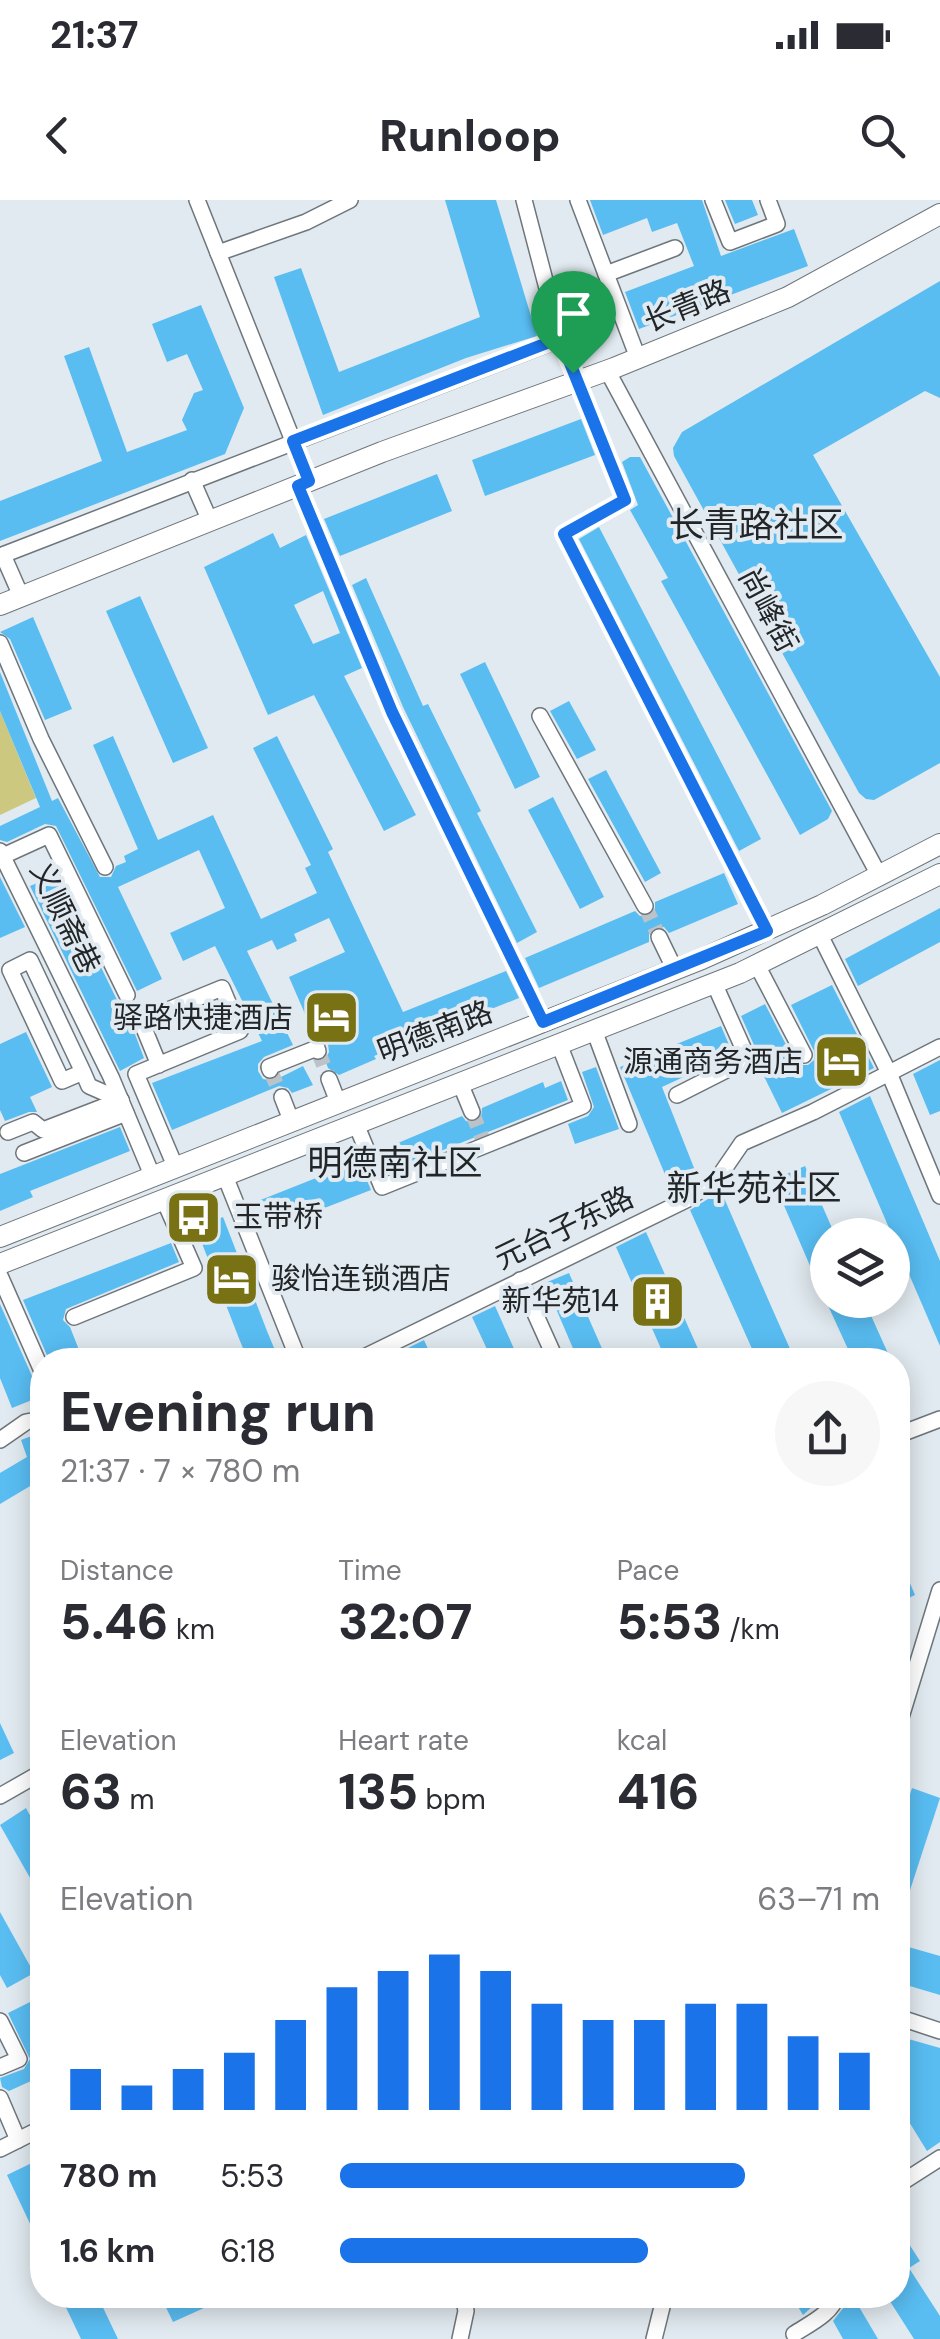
<!DOCTYPE html>
<html lang="en">
<head>
<meta charset="utf-8">
<style>
  body { margin:0; font-family:"DM Sans","Noto Sans SC",sans-serif; background:#f7f7f7; color:#2b2b33; height:100vh; display:flex; flex-direction:column; font-size:38px; white-space:nowrap }
  * { box-sizing:border-box; margin:0 }
  p { font-size:32px; color:#7c7c81 }
  .icon { flex:none; width:55px; height:55px; fill:none; stroke:currentColor; stroke-width:2; stroke-linecap:round; stroke-linejoin:round }
  .map { position:relative; flex:1; overflow:hidden }
  .details { position:absolute; left:30px; top:1148px; width:880px; height:960px; display:flex; flex-direction:column; background:#fff; border-radius:40px; box-shadow:0 5px 25px #0003 }
  .details>* { flex:none }
  .fabs { position:absolute; left:810px; top:1018px; display:grid; gap:20px }
  .fabs a { display:grid; place-items:center; width:100px; height:100px; border-radius:50%; background:#fff; box-shadow:0 5px 25px #0003; font-size:50px }
  .pin { position:absolute; display:grid; place-items:center; width:85px; height:85px; color:#fff; margin:-102px -42px; border-radius:50% 50% 50% 0; rotate:-45deg; box-shadow:0 0 10px #0007 }
  .pin .icon { rotate:45deg }
  .round { display:grid; place-items:center; flex:none; width:105px; height:105px; border-radius:52px; background:#f7f7f7 }
  .overview { display:flex; align-items:center; justify-content:space-between; height:170px; padding:0 30px }
  h1 { font-size:55px; font-weight:800; line-height:75px }
  .stats { display:grid; grid-template-columns:repeat(3,1fr); gap:15px; height:170px; padding:10px 30px }
  .stats div { display:grid; align-content:center }
  .stats b { font-size:50px; font-weight:800 }
  .stats small { font-size:28px; font-weight:400 }
  .stats p { font-size:28px }
  .chart { height:280px; padding:20px 30px }
  .chart p { display:flex; justify-content:space-between }
  .chart svg { width:100%; height:180px; margin-top:10px; stroke:#1a73e8; stroke-width:6 }
  ul { padding:0 30px; list-style:none; font-size:32px }
  li { display:grid; grid-template-columns:160px 120px 1fr; align-items:center; height:75px }
  li i { height:25px; border-radius:12px; background:#1a73e8 }
  .status { display:flex; justify-content:space-between; align-items:center; height:70px; padding:0 50px; background:#fff; direction:ltr }
  .status svg { height:28px; fill:currentColor }
  header { display:flex; justify-content:space-between; align-items:center; height:130px; padding:0 30px; background:#fff; font-size:45px; font-weight:800 }
  .map>svg:first-child { display:block }
  .green { fill:#cdc880 }
  .building { fill:#59bdf2; fill-rule:evenodd }
  .lines { fill:none; stroke-linecap:round; stroke-linejoin:round }
  .minor-tunnel { stroke:#bbc3c8; stroke-width:15; stroke-dasharray:15 8; stroke-linecap:butt }
  .minor-casing { stroke:#6e767b; stroke-width:18 }
  .major-casing { stroke:#6e767b; stroke-width:22 }
  .minor { stroke:#fff; stroke-width:15 }
  .major { stroke:#fff; stroke-width:20 }
  .route-casing { stroke:#fff; stroke-width:20 }
  .route { stroke:#1a73e8; stroke-width:12 }
  .labels { text-anchor:middle; stroke-width:8; stroke-linejoin:round; paint-order:stroke }
  .street-label { font-size:30px; fill:#232628; stroke:#e1eaf0 }
  .poi-label { font-size:30px; fill:#232628; stroke:#e1eaf0; text-anchor:end }
  .quarter-label { font-size:35px; fill:#232628; stroke:#e1eaf0 }
</style>
</head>
<body>
<div class="status"><b>21:37</b><svg viewBox="0 0 49 12"><path d="M0 12V9h3v3zM5 12V6h3v6zM10 12V3h3v9zM15 12V0h3v12zM26 1h20v11H26zM47 4h2v5h-2z"/></svg></div>
<header><svg class="icon" aria-label="back" viewBox="0 0 24 24"><path d="M15 5l-7 7 7 7"/></svg>Runloop<svg class="icon" aria-label="search" viewBox="0 0 24 24"><circle cx="10" cy="10" r="6"/><path d="M15 15l6 6"/></svg></header>
<div class="map">
<svg width="940" height="2139" viewBox="0 0 940 2139">
  <rect width="100%" height="100%" fill="#e1eaf0"/>
  <!-- green -->
  <polygon class="green" points="0,511 36,598 0,615"/>
  <!-- building -->
  <g class="building">
    <polygon points="445,0 496,0 537,136 466,158 323,215 274,77 301,68 339,172 480,117"/>
    <polygon points="590,0 702,0 721,56 794,29 808,66 639,129 625,92 694,66 677,23 652,32 647,18 603,35"/>
    <polygon points="725,0 752,0 758,15 735,24"/>
    <polygon points="940,81 940,198 925,191 813,255 940,477 940,563 874,600 866,599 859,593 674,256 673,248 682,232"/>
    <polygon points="201,105 244,208 225,254 0,341 0,301 102,261 64,156 89,147 127,252 187,230 182,220 194,193 203,190 187,154 167,162 152,124"/>
    <polygon points="581,219 595,255 485,296 472,260"/>
    <polygon points="630,257 640,257 832,611 828,619 800,635 661,381 668,378 630,310 638,305 622,262"/>
    <polygon points="437,274 452,311 340,356 324,319"/>
    <polygon points="599,327 761,639 739,651 579,339"/>
    <path d="M 273,333 L 280,348 L 306,335 L 362,468 L 344,476 L 416,615 L 384,631 L 314,495 L 268,515 L 204,367 ZM 323,391 L 340,433 L 313,444 L 294,405 Z"/>
    <polygon points="366,378 423,506 428,504 481,611 477,613 537,732 517,743 403,507 352,385"/>
    <polygon points="140,396 208,548 173,563 106,411"/>
    <polygon points="33,417 72,509 45,520 10,439 0,432"/>
    <polygon points="485,462 540,577 515,589 460,474"/>
    <polygon points="0,472 52,601 58,598 100,677 111,677 116,666 126,662 124,656 138,649 93,545 113,536 158,640 213,615 261,719 317,693 305,668 311,665 253,548 277,536 333,649 328,652 403,812 506,771 519,798 374,856 376,859 339,875 328,868 325,860 329,852 328,844 323,839 315,837 289,777 345,752 329,718 294,734 297,741 277,750 272,740 247,751 293,845 264,857 258,864 258,871 263,879 273,881 303,866 313,885 292,893 288,888 279,886 172,930 152,883 262,841 215,746 183,761 170,733 225,708 199,650 118,687 162,779 137,791 56,626 45,624 7,642 0,640 0,626 40,607 0,511"/>
    <polygon points="569,501 596,550 577,559 550,511"/>
    <polygon points="606,570 661,673 645,682 588,579"/>
    <polygon points="553,597 604,697 580,709 528,610"/>
    <polygon points="724,673 738,704 669,733 664,727 655,727 649,732 649,742 539,788 525,758 635,711 640,716 650,716 655,711 655,702"/>
    <polygon points="56,675 117,800 124,805 144,858 120,871 30,686"/>
    <polygon points="0,677 25,727 0,738"/>
    <polygon points="940,708 940,742 858,786 845,759"/>
    <polygon points="832,785 874,868 782,913 758,864 758,854 741,816 765,804 794,860 799,865 808,865 814,860 814,851 791,805"/>
    <polygon points="721,826 733,854 662,887 696,973 669,984 620,867"/>
    <polygon points="26,832 52,887 30,897 37,912 29,912 5,921 0,910 0,844"/>
    <polygon points="940,860 940,911 930,915 913,874"/>
    <polygon points="596,867 619,929 575,944 568,924 588,916 594,907 582,872"/>
    <polygon points="561,881 568,900 388,972 379,951 462,916 466,921 475,923 481,918 482,908 543,882 545,888"/>
    <polygon points="870,896 940,1061 940,1146 839,912"/>
    <polygon points="120,927 130,951 30,991 33,997 0,1011 0,974"/>
    <polygon points="359,961 371,990 270,1029 258,1001"/>
    <polygon points="805,966 835,1035 828,1035 828,1100 864,1100 891,1160 853,1160 814,1075 773,980"/>
    <polygon points="721,991 771,1106 795,1160 757,1160 690,1010"/>
    <polygon points="223,1017 267,1131 279,1160 248,1160 240,1141 196,1028"/>
    <polygon points="646,1032 703,1160 666,1160 616,1047"/>
    <polygon points="171,1043 179,1062 66,1109 63,1120 70,1127 83,1160 49,1160 23,1100"/>
    <polygon points="569,1073 607,1160 578,1160 545,1083"/>
    <polygon points="0,1104 32,1176 42,1191 42,1196 12,1208 0,1178"/>
    <polygon points="495,1106 519,1160 492,1160 472,1117"/>
    <polygon points="424,1140 433,1160 406,1160 402,1151"/>
    <polygon points="42,1232 42,1279 0,1304 0,1273 27,1257 21,1240"/>
    <polygon points="898,1355 915,1395 898,1403"/>
    <polygon points="0,1523 14,1553 0,1560"/>
    <polygon points="912,1588 940,1598 900,1721 898,1721 898,1631"/>
    <polygon points="26,1608 42,1637 42,1699 0,1625"/>
    <polygon points="0,1712 34,1773 7,1788 0,1775"/>
    <polygon points="898,1744 940,1756 940,1795 903,1784 904,1778 898,1777"/>
    <polygon points="34,1800 42,1817 42,1876 9,1891 2,1887 0,1878 24,1869 30,1859 8,1813"/>
    <polygon points="898,1836 940,1848 940,1942 927,1951 898,1904"/>
    <polygon points="38,1960 42,1970 42,2049 7,1975"/>
    <polygon points="898,2027 920,2061 909,2068 940,2116 940,2139 914,2139 886,2095 898,2095"/>
    <polygon points="60,2095 97,2095 118,2139 81,2139"/>
    <polygon points="160,2095 198,2095 204,2108 173,2122"/>
    <polygon points="791,2095 825,2095 803,2115"/>
    <polygon points="855,2100 878,2139 843,2139 833,2121 844,2107"/>
  </g>
  <g class="lines">
    <!-- minor-tunnel -->
    <g class="minor-tunnel">
      <polyline points="645,706 659,737"/>
      <polyline points="318,851 329,879"/>
      <polyline points="270,870 282,897"/>
      <polyline points="472,912 483,940"/>
    </g>
    <defs>
      <g id="minor">
        <polyline points="197,0 309,281"/>
        <polyline points="524,0 560,138 625,300 564,334 767,731"/>
        <polyline points="578,0 606,74"/>
        <polyline points="713,0 730,42 777,24 768,0"/>
        <polyline points="218,53 306,22 350,0"/>
        <polyline points="638,158 606,74 675,48"/>
        <polyline points="607,170 880,677"/>
        <polyline points="192,280 210,321"/>
        <polyline points="298,286 393,512 543,822"/>
        <polyline points="3,355 21,396"/>
        <polyline points="0,356 573,134"/>
        <polyline points="0,443 41,539 105,667"/>
        <polyline points="540,516 645,706"/>
        <polyline points="0,651 111,877 152,975"/>
        <polyline points="3,656 49,635 127,795"/>
        <polyline points="820,735 889,873 940,996"/>
        <polyline points="659,737 675,770"/>
        <polyline points="757,765 804,855"/>
        <polyline points="594,830 629,924"/>
        <polyline points="159,865 141,821 222,788 240,831 136,874 175,966"/>
        <polyline points="270,870 269,867 317,848 318,851"/>
        <polyline points="83,872 62,881 10,770 30,760 83,872 89,886 121,900"/>
        <polyline points="329,879 338,902"/>
        <polyline points="460,883 472,912"/>
        <polyline points="677,895 748,859 714,783"/>
        <polyline points="282,897 291,920"/>
        <polyline points="356,924 382,987 583,906 559,844"/>
        <polyline points="8,932 33,922 43,930 121,900"/>
        <polyline points="24,953 126,913"/>
        <polyline points="225,976 295,1151"/>
        <polyline points="0,1076 42,1171"/>
        <polyline points="520,1080 556,1160"/>
        <polyline points="74,1117 194,1068 164,1000"/>
        <polyline points="358,1160 686,1000 718,978 742,943 813,912 940,847"/>
        <polyline points="898,1235 940,1219"/>
        <polyline points="0,1240 26,1222 42,1219"/>
        <polyline points="898,1527 940,1390"/>
        <polyline points="0,1596 42,1572"/>
        <polyline points="898,1817 940,1831"/>
        <polyline points="0,1821 19,1859 0,1867"/>
        <polyline points="0,1898 18,1940"/>
        <polyline points="0,1949 42,1928"/>
        <polyline points="898,1985 940,1958"/>
        <path d="M 794,2134 C 809,2124 832,2114 837,2095"/>
        <polyline points="460,2139 466,2111 463,2095"/>
        <polyline points="654,2139 665,2095"/>
      </g>
      <g id="major">
        <polyline points="0,405 382,252 614,168 788,97 940,14"/>
        <polyline points="0,1037 702,759 822,705 940,644"/>
        <polyline points="0,1064 740,773 940,674"/>
      </g>
    </defs>
    <!-- minor casing -->
    <use href="#minor" class="minor-casing"/>
    <!-- major casing -->
    <use href="#major" class="major-casing"/>
    <!-- minor -->
    <use href="#minor" class="minor"/>
    <!-- major -->
    <use href="#major" class="major"/>
  </g>
  <g class="lines">
    <defs>
      <polygon id="route" points="560,138 625,300 564,334 767,731 543,822 392,512 298,286 309,281 293,241"/>
    </defs>
    <!-- route casing -->
    <use href="#route" class="route-casing"/>
    <!-- route -->
    <use href="#route" class="route"/>
  </g>
  <!-- icons -->
  <defs>
    <symbol id="hotel-square" viewBox="-11 -11 22 22"><rect x="-9" y="-9" width="18" height="18" rx="4" fill="#797214" stroke="#e1eaf0"/><path d="M-6-4.5h1.5V1H6V5H4.5V3h-9V5H-6ZM-4 0a1.8 1.8 0 1 1 3.6 0ZM.5 0V-2.5h3Q6-2.5 6 0Z" fill="#fff"/></symbol>
    <symbol id="bus-square" viewBox="-11 -11 22 22"><rect x="-9" y="-9" width="18" height="18" rx="4" fill="#797214" stroke="#e1eaf0"/><path d="M-5-6H5V4H4V6H2V4H-2V6H-4V4H-5ZM-3.5-4V0h7V-4ZM-3.5 1.2v1.5H-2V1.2ZM2 1.2v1.5H3.5V1.2Z" fill="#fff"/></symbol>
    <symbol id="building-square" viewBox="-11 -11 22 22"><rect x="-9" y="-9" width="18" height="18" rx="4" fill="#797214" stroke="#e1eaf0"/><path d="M-4-6H4V6H1V3H-1V6H-4ZM-2.5-4.3h1.7v1.8h-1.7ZM.8-4.3h1.7v1.8H.8ZM-2.5-1h1.7V.8h-1.7ZM.8-1h1.7V.8H.8Z" fill="#fff"/></symbol>
  </defs>
  <g fill-rule="evenodd">
    <use href="#hotel-square" x="300" y="786" width="63" height="63"/>
    <use href="#hotel-square" x="810" y="830" width="63" height="63"/>
    <use href="#bus-square" x="162" y="986" width="63" height="63"/>
    <use href="#hotel-square" x="200" y="1048" width="63" height="63"/>
    <use href="#building-square" x="626" y="1070" width="63" height="63"/>
  </g>
  <g class="labels">
    <!-- street labels -->
    <g class="street-label">
      <text transform="translate(687 106) rotate(-22)" y="10">长青路</text>
      <text transform="translate(768 410) rotate(62)" y="10">尚峰街</text>
      <text transform="translate(65 718) rotate(64)" y="10">义顺斋巷</text>
      <text transform="translate(435 832) rotate(-21)" y="10">明德南路</text>
      <text transform="translate(564 1028) rotate(-26)" y="10">元台子东路</text>
    </g>
    <!-- poi labels -->
    <g class="poi-label">
      <text x="293" y="828">驿路快捷酒店</text>
      <text x="803" y="872">源通商务酒店</text>
      <text x="233" y="1027" text-anchor="start">玉带桥</text>
      <text x="271" y="1089" text-anchor="start">骏怡连锁酒店</text>
      <text x="619" y="1111">新华苑14</text>
    </g>
    <!-- quarter labels -->
    <g class="quarter-label">
      <text x="756" y="337">长青路社区</text>
      <text x="395" y="975">明德南社区</text>
      <text x="754" y="1000">新华苑社区</text>
    </g>
  </g>
</svg>
<div class="fabs">
<a><svg class="icon" aria-label="layers" viewBox="0 0 24 24"><path d="M12 4l9 5-9 5-9-5zM3 14l9 5 9-5"/></svg></a>
</div>
<div class="pin" style="left:573px;top:173px;background:#1e9e55"><svg class="icon" aria-label="arrive" viewBox="0 0 24 24"><path d="M6 21V4h12l-3 4 3 4H6"/></svg></div>
<section class="details">
<div class="overview"><div><h1>Evening run</h1><p>21:37 · 7 × 780 m</p></div><a class="round"><svg class="icon" aria-label="share" viewBox="0 0 24 24"><path d="M12 15V3M7 8l5-5 5 5M5 13v7h14v-7"/></svg></a></div>
<div class="stats">
<div><p>Distance</p><b>5.46<small> km</small></b></div>
<div><p>Time</p><b>32:07</b></div>
<div><p>Pace</p><b>5:53<small> /km</small></b></div>
</div>
<div class="stats">
<div><p>Elevation</p><b>63<small> m</small></b></div>
<div><p>Heart rate</p><b>135<small> bpm</small></b></div>
<div><p>kcal</p><b>416</b></div>
</div>
<div class="chart"><p><span>Elevation</span>63–71 m</p>
<svg viewBox="0 0 160 44" preserveAspectRatio="none"><path d="M5 44V34M15 44V38M25 44V34M35 44V30M45 44V22M55 44V14M65 44V10M75 44V6M85 44V10M95 44V18M105 44V22M115 44V22M125 44V18M135 44V18M145 44V26M155 44V30"/></svg>
</div>
<ul>
<li><b>780 m</b>5:53<i style="width:75%"></i></li>
<li><b>1.6 km</b>6:18<i style="width:57%"></i></li>
</ul>
</section>
</div>
</body>
</html>
